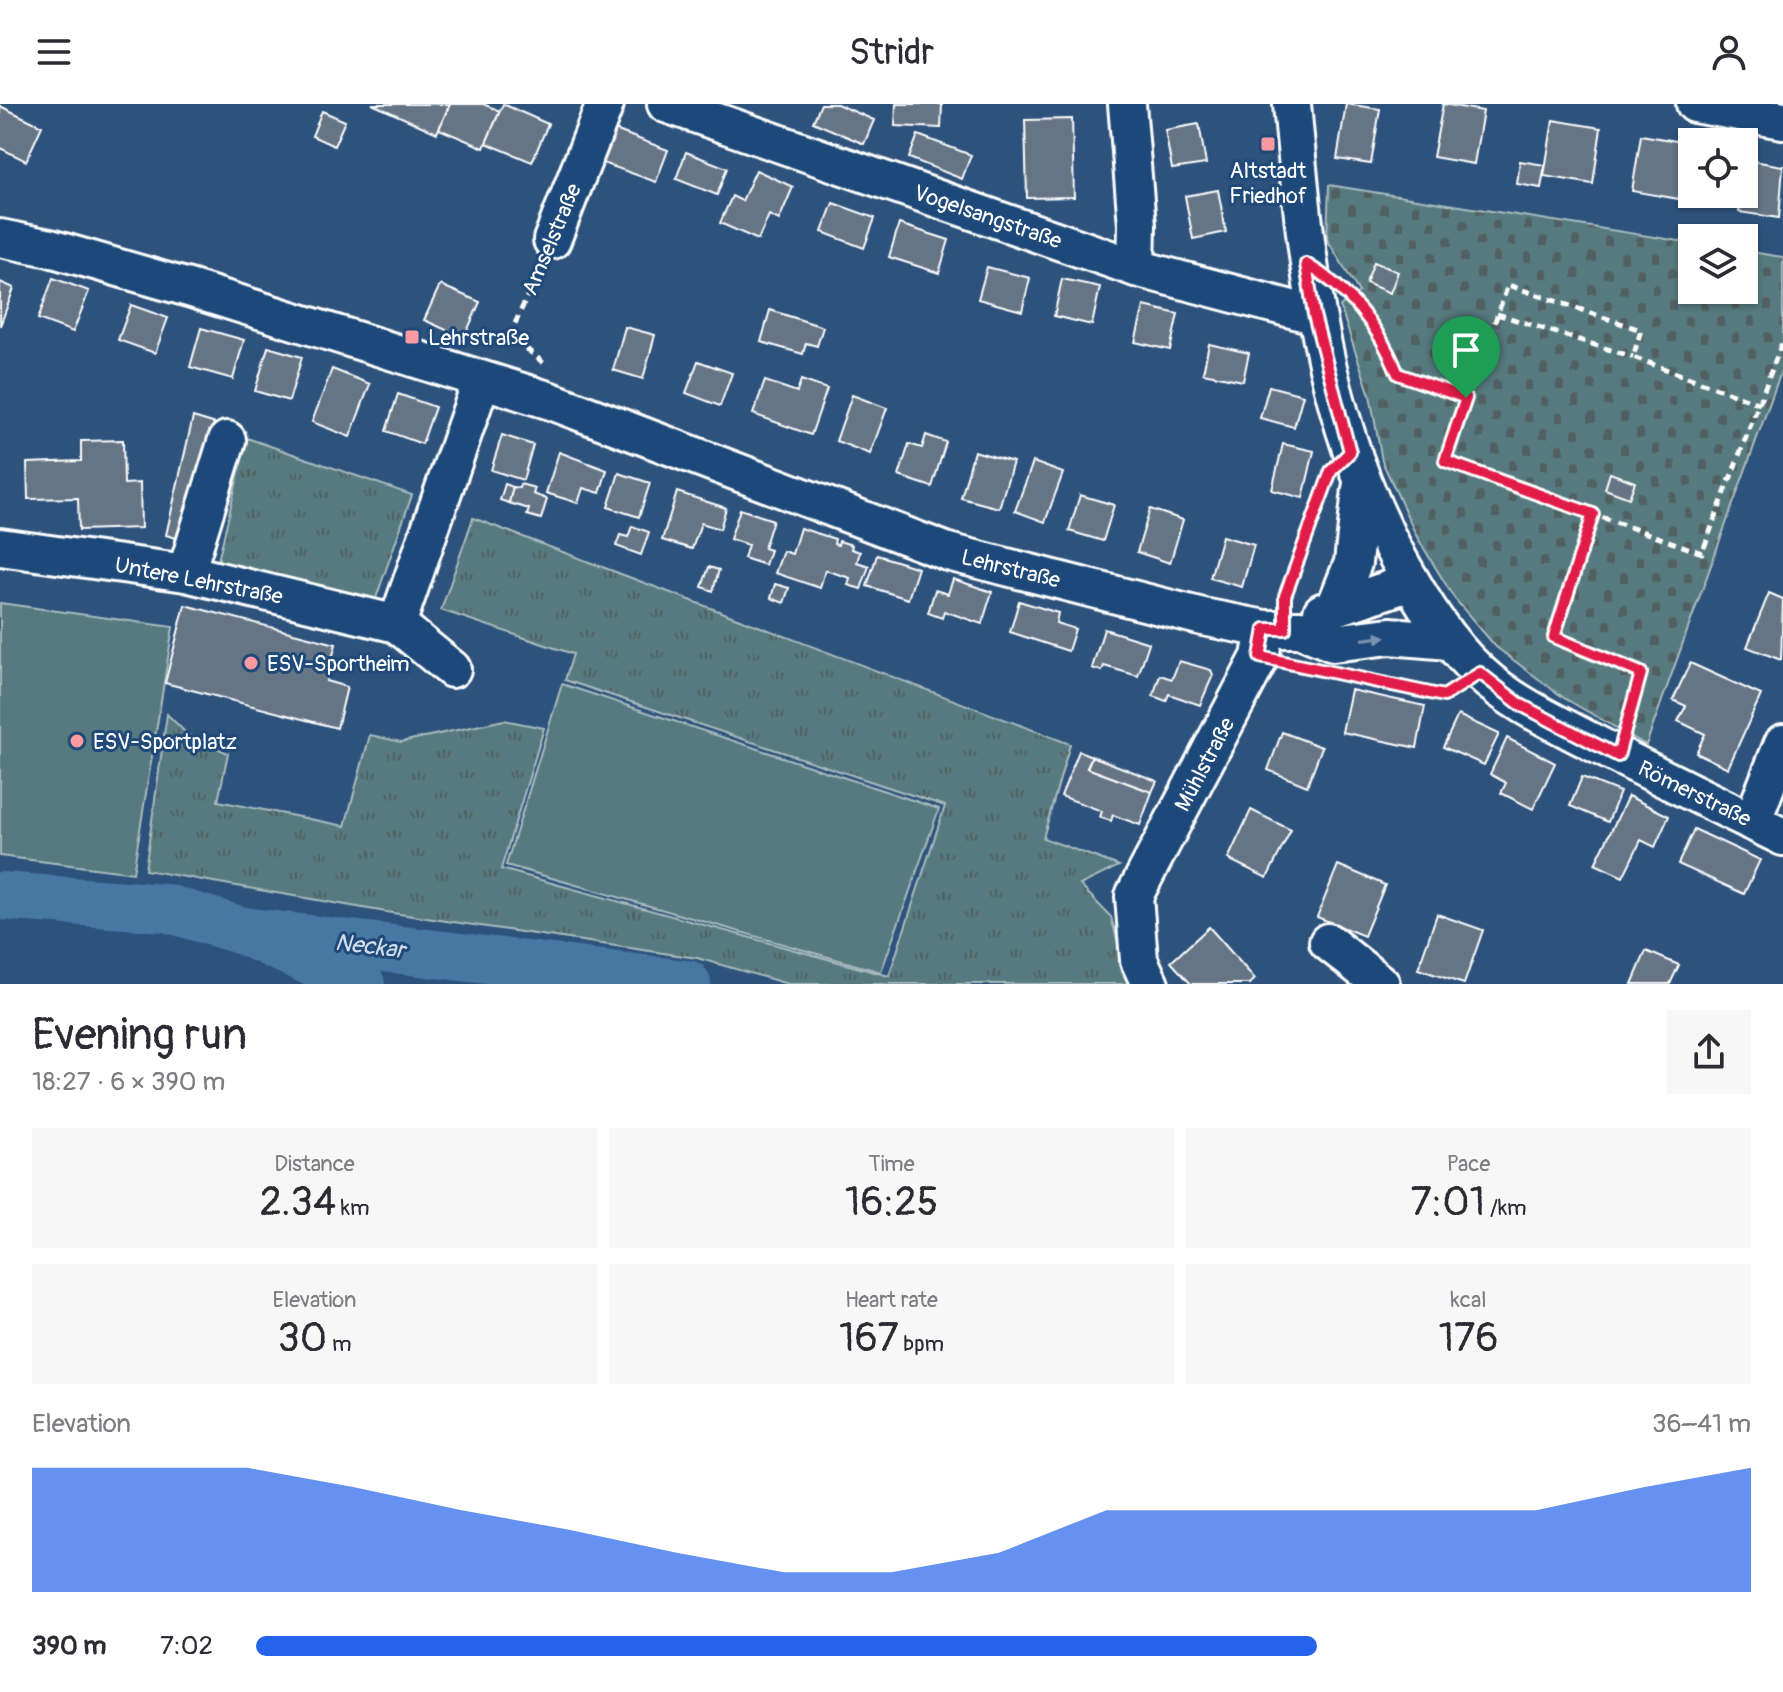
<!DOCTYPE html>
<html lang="en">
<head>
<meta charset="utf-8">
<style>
  body { margin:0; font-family:Pangolin,sans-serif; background:#f7f7f7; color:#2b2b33; height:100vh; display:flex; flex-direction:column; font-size:30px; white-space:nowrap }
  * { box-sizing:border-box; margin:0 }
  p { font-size:26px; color:#7c7c81 }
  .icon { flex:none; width:44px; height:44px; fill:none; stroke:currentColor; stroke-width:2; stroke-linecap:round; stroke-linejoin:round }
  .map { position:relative; height:880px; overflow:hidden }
  .panel { display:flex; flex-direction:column; background:#fff; flex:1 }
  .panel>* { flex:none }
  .fabs { position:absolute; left:1678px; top:24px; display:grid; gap:16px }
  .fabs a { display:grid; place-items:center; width:80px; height:80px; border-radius:0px; background:#fff; box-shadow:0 2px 6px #0004; font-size:40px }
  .pin { position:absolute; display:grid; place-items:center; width:68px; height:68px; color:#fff; margin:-82px -34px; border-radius:50% 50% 50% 0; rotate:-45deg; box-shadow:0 0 8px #0007 }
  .pin .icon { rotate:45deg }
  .round { display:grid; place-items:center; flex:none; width:84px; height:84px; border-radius:0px; background:#f7f7f7 }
  .overview { display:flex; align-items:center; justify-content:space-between; height:136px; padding:0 32px }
  h1 { font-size:44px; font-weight:600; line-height:60px }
  .stats { display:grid; grid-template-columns:repeat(3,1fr); gap:12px; height:136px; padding:8px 32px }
  .stats div { display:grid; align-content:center; border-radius:0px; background:#f7f7f7; text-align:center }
  .stats b { font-size:40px; font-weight:600 }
  .stats small { font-size:22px; font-weight:400 }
  .stats p { font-size:22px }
  .chart { height:224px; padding:16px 32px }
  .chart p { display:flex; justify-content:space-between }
  .chart svg { width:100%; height:144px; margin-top:8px; fill:#2563eb; opacity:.7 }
  ul { padding:0 32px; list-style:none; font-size:26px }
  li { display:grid; grid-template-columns:128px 96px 1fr; align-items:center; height:60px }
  li i { height:20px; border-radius:10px; background:#2563eb }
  header { display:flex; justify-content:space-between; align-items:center; height:104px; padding:0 32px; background:#fff; font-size:36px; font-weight:600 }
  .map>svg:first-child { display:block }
  .grass { fill:url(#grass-tufts); stroke:#abbcbf; stroke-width:2 }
  .cemetery { fill:url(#cemetery-stones); stroke:#abbcbf; stroke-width:2 }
  .park { fill:#577a7f; stroke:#abbcbf; stroke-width:2 }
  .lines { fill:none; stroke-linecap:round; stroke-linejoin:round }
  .river { stroke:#4677a3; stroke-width:48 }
  .building { fill:#667485; stroke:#fff; stroke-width:2 }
  .minor-casing { stroke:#fff; stroke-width:42 }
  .path { stroke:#fff; stroke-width:5; stroke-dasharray:8 6; stroke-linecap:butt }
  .minor { stroke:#1f4a7a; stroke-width:36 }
  .oneway { fill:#7992af }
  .route-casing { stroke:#fff; stroke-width:16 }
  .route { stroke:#e11d48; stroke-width:10 }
  .poi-dot { fill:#ff9aa2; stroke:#1f4a7a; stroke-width:3 }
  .labels { text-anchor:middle; stroke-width:6; stroke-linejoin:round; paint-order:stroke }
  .poi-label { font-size:22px; fill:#fff; stroke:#1f4a7a; text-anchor:start }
  .street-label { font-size:22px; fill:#fff; stroke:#1f4a7a }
  .water-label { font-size:24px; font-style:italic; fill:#d1dde8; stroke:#1f4a7a }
</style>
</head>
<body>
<header><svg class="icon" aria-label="menu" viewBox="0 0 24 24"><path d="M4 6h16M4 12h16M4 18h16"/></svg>Stridr<svg class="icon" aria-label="person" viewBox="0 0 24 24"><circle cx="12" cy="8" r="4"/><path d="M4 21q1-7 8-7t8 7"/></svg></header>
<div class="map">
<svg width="1783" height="880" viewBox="0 0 1783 880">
  <defs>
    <pattern id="grass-tufts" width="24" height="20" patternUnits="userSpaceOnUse" patternTransform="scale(2)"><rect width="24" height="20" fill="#577a7f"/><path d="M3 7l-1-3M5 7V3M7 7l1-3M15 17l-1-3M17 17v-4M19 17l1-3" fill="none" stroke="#516163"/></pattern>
    <pattern id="cemetery-stones" width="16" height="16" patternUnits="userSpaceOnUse" patternTransform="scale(2)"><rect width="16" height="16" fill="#577a7f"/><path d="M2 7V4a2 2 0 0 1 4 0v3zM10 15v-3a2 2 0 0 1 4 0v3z" fill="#516163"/></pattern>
  </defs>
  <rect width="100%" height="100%" fill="#2d527c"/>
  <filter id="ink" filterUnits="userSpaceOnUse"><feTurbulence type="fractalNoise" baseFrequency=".0125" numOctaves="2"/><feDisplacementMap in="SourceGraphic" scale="16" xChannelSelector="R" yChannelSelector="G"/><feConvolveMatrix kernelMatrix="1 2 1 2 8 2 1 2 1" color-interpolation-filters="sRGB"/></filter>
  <g filter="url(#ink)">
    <!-- grass -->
    <g class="grass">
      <polygon points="247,334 412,391 375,497 218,457"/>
      <polygon points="473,414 1070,640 1043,734 1119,762 1080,781 1111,813 1129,880 788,880 697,854 386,808 145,766 167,610 188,631 228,649 218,697 345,722 370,631 401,638 504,616 544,624 501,765 889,872 945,702 565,576 573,550 441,506"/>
    </g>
    <!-- cemetery -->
    <polygon class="cemetery" points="1329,81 1692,139 1692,186 1744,186 1744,147 1783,153 1783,262 1646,641 1564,594 1496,543 1454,494 1417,433 1382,357 1370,291 1340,202 1359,188 1327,135"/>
    <!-- park -->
    <g class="park">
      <polygon points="0,499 173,523 133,769 0,752"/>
      <polygon points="562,580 939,705 881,868 506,761"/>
    </g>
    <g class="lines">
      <!-- river -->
      <g class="river">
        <polyline points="0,792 166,804 243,827 361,880"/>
        <polyline points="243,827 687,880"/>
      </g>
    </g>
    <!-- building -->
    <g class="building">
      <polygon points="372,0 450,0 437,29"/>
      <polygon points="450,0 483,0 500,7 484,44 439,25"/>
      <polygon points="503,0 548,20 532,58 486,39"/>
      <polygon points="821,0 837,0 874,16 864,40 813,18"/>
      <polygon points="896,0 942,0 941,24 895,22"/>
      <polygon points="1346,0 1380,5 1371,60 1337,55"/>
      <polygon points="1443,0 1483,7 1474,60 1433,53"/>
      <polygon points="0,2 42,22 26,57 0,44"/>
      <polygon points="322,7 345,17 334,42 312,32"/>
      <polygon points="1072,15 1074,93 1027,94 1025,16"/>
      <polygon points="1553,16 1601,24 1593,80 1544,72"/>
      <polygon points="1199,20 1206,60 1172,65 1165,26"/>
      <polygon points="615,26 668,46 656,78 603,59"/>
      <polygon points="918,31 971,51 962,75 909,54"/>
      <polygon points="1641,31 1688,39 1679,95 1632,87"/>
      <polygon points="686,48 727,64 717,91 676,75"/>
      <polygon points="1747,56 1783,62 1779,114 1739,108"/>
      <polygon points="1520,57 1545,61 1541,84 1517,80"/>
      <polygon points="756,66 793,83 779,116 769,111 758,136 720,119 732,92 742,97"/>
      <polygon points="1218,86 1226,128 1193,135 1185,92"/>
      <polygon points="833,99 875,114 864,144 822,128"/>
      <polygon points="899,120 949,136 939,169 889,153"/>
      <polygon points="1374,158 1398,168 1390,189 1366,179"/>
      <polygon points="987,163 1030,174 1022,207 978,195"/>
      <polygon points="53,174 89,187 73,228 38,215"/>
      <polygon points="1062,175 1100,183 1092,221 1054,212"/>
      <polygon points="0,178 14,184 0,222"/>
      <polygon points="440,181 480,198 464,234 424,216"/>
      <polygon points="131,201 168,214 155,249 118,236"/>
      <polygon points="1144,202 1178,210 1170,246 1135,238"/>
      <polygon points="770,206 823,223 817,242 806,239 803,250 761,238"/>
      <polygon points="625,223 655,231 643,275 613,266"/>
      <polygon points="201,224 244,236 233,275 190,263"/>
      <polygon points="1209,240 1249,249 1243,277 1203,269"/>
      <polygon points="268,243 302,253 289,297 255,287"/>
      <polygon points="698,257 732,269 720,302 686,289"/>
      <polygon points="332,265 370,280 350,333 312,318"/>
      <polygon points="801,276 827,285 811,331 753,310 765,277 797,288"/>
      <polygon points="1269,282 1303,291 1294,323 1260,314"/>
      <polygon points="398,290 435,303 422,340 386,327"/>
      <polygon points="852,291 887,304 870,350 836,337"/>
      <polygon points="193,313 216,320 190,438 166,431"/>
      <polygon points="502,331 533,341 523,376 491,366"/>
      <polygon points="926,331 946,338 932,383 899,372 909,340 922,344"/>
      <polygon points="123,336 124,380 140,379 141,424 79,426 78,394 28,395 27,359 81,357 81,337"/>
      <polygon points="1283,340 1314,347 1303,394 1272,386"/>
      <polygon points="974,347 1013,358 999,404 961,394"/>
      <polygon points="559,348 607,366 600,389 583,384 578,399 546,389"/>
      <polygon points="1033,358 1063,369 1045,418 1015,407"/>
      <polygon points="619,369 650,379 639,413 608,403"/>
      <polygon points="1610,369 1635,378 1629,394 1605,385"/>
      <polygon points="505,380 513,383 509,399 500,396"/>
      <polygon points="520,380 535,384 533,390 547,395 541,415 527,411 529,405 509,399 513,383 519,384"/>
      <polygon points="677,388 726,404 720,425 701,419 692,445 662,436"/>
      <polygon points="1080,391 1114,401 1103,437 1069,427"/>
      <polygon points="740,405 773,416 764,444 770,446 765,461 744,454 748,441 730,435"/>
      <polygon points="1150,405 1183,416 1170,459 1137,448"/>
      <polygon points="632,422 649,428 641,451 616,442 620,431 628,433"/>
      <polygon points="800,424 835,435 834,440 838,441 839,437 852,441 851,445 860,448 857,458 869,462 861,485 848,481 850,474 825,466 820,484 775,469 783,447 792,450"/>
      <polygon points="1222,432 1254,441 1242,483 1210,474"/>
      <polygon points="877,451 918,464 908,495 867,482"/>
      <polygon points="709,463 719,466 713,487 702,483"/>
      <polygon points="953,475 992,488 982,520 944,507 942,514 928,509 935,486 948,490"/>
      <polygon points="775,480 789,484 784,499 771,494"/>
      <polygon points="1769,489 1783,495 1781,556 1747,543"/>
      <polygon points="1019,497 1058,509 1056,519 1075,525 1068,547 1010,528"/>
      <polygon points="185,501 336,540 326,577 347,583 337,624 165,579"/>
      <polygon points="1104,525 1149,539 1138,572 1104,562 1102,567 1092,564"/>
      <polygon points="1179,557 1211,566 1213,571 1200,601 1169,590 1166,597 1153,592 1160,571 1172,575"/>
      <polygon points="1690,559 1761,591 1728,664 1696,649 1705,630 1678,617 1686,602 1673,596"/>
      <polygon points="1351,586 1425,602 1417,644 1342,628"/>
      <polygon points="1458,611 1499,630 1484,661 1443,643"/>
      <polygon points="1282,628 1322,643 1307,682 1268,666"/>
      <polygon points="1507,634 1555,659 1533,705 1501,689 1506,679 1490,670"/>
      <polygon points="1079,647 1092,652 1087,664 1152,688 1140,721 1113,711 1111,717 1100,713 1102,707 1061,692"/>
      <polygon points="1092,652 1157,677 1152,688 1087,664"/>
      <polygon points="1582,673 1620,688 1608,718 1570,702"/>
      <polygon points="1628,692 1669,712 1655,743 1641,736 1623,773 1595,760"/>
      <polygon points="1251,706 1291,726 1267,774 1228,755"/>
      <polygon points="1694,725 1760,756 1744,790 1678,760"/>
      <polygon points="1338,761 1385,781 1364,832 1317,813"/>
      <polygon points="1437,810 1483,826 1464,880 1418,865"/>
      <polygon points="1209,823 1255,875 1250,880 1191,880 1171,858"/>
      <polygon points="1646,847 1679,861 1670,880 1632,880"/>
    </g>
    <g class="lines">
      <defs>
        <g id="minor">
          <polyline points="666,0 1136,164 1314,211"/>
          <polyline points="1127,0 1137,121 1136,164"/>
          <path d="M 1292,0 C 1307,164 1320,308 1399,456 C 1421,496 1446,538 1480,569 C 1511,598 1550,616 1588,636 C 1652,669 1718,701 1783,733"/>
          <polyline points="1695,0 1783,16"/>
          <polyline points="0,134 50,144 192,185 551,297 948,448 1203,513 1265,525 1300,525 1333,539 1390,532 1450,537"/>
          <polyline points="552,136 605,0"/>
          <polyline points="0,443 186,469 397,520 481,278"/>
          <polyline points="186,469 227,336"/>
          <polyline points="1336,501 1353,459 1361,385"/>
          <polyline points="1322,508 1411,478"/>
          <polyline points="397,520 452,565"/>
          <polyline points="1752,718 1783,639"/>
          <polyline points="1328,838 1381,880"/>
          <polyline points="1150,880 1139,856 1134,792 1260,553 1265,525"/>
        </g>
      </defs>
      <!-- minor casing -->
      <use href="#minor" class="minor-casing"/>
      <!-- path -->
      <g class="path">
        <polyline points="541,161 510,231 547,262"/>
        <polyline points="1345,189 1387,241 1398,270 1466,294"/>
        <polyline points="1497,210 1633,253"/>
        <polyline points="1760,300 1633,253 1641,226 1508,181 1445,357 1702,449 1783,236"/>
        <polyline points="1593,410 1554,533 1641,569 1626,624"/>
        <polyline points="1285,498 1328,375"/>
        <polyline points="1341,570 1444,592 1455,584"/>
      </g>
      <!-- minor -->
      <use href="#minor" class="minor"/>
    </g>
    <!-- one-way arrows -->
    <defs><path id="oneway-solid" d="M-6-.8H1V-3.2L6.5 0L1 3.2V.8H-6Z" transform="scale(2)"/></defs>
    <use class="oneway" href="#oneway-solid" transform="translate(1374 534) rotate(-7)"/>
  </g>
  <g class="lines" filter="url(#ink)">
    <defs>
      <path id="route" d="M 1306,160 C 1349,185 1380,224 1398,270 L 1466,294 L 1445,357 L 1593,410 L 1554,533 L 1641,569 L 1618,652 L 1521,601 L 1480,569 L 1444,592 L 1260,553 L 1265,525 L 1285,525 L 1285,492 L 1331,367 L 1350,348 L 1314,211 Z"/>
    </defs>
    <!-- route casing -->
    <use href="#route" class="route-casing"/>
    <!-- route -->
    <use href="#route" class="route"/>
  </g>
  <!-- markers -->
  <g class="poi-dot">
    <rect x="1260" y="32" width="16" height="16" rx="4"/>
    <rect x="404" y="225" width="16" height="16" rx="4"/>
    <circle cx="251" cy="559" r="8"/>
    <circle cx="77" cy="637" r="8"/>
  </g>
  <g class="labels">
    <!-- poi labels -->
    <g class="poi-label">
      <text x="1268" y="74" text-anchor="middle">Altstadt<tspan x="1268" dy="25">Friedhof</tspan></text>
      <text x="428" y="241">Lehrstraße</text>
      <text x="267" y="567">ESV-Sportheim</text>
      <text x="93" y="645">ESV-Sportplatz</text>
    </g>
    <!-- street labels -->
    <g class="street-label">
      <text transform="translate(988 112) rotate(19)" y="8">Vogelsangstraße</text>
      <text transform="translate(551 135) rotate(-67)" y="8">Amselstraße</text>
      <text transform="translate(1011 464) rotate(14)" y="8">Lehrstraße</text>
      <text transform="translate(199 476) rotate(11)" y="8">Untere Lehrstraße</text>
      <text transform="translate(1204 660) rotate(-62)" y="8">Mühlstraße</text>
      <text transform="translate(1695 689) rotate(26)" y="8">Römerstraße</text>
    </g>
    <!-- water labels -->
    <g class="water-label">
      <text transform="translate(370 842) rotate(7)" y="8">Neckar</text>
    </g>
  </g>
</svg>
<div class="fabs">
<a><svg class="icon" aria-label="locate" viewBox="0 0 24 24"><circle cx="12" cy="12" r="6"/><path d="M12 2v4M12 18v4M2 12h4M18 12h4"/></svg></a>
<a><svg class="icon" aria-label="layers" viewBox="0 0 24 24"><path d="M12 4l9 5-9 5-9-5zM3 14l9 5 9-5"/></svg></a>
</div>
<div class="pin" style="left:1466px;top:294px;background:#1e9e55"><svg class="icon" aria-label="arrive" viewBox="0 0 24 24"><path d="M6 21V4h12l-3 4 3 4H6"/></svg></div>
</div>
<section class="panel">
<div class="overview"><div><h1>Evening run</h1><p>18:27 · 6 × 390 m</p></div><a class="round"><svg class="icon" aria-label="share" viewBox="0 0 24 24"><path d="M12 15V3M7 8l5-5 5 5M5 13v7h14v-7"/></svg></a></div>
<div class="stats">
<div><p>Distance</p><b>2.34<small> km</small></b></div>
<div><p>Time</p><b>16:25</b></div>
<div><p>Pace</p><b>7:01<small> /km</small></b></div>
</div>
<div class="stats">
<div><p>Elevation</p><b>30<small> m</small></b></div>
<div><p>Heart rate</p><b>167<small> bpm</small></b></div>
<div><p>kcal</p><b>176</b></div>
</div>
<div class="chart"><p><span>Elevation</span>36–41 m</p>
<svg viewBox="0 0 160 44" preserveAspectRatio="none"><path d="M0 44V6L10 6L20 6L30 12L40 19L50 25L60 32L70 38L80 38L90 32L100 19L110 19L120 19L130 19L140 19L150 12L160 6V44z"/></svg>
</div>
<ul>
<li><b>390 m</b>7:02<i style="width:71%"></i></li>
</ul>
</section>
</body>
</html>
